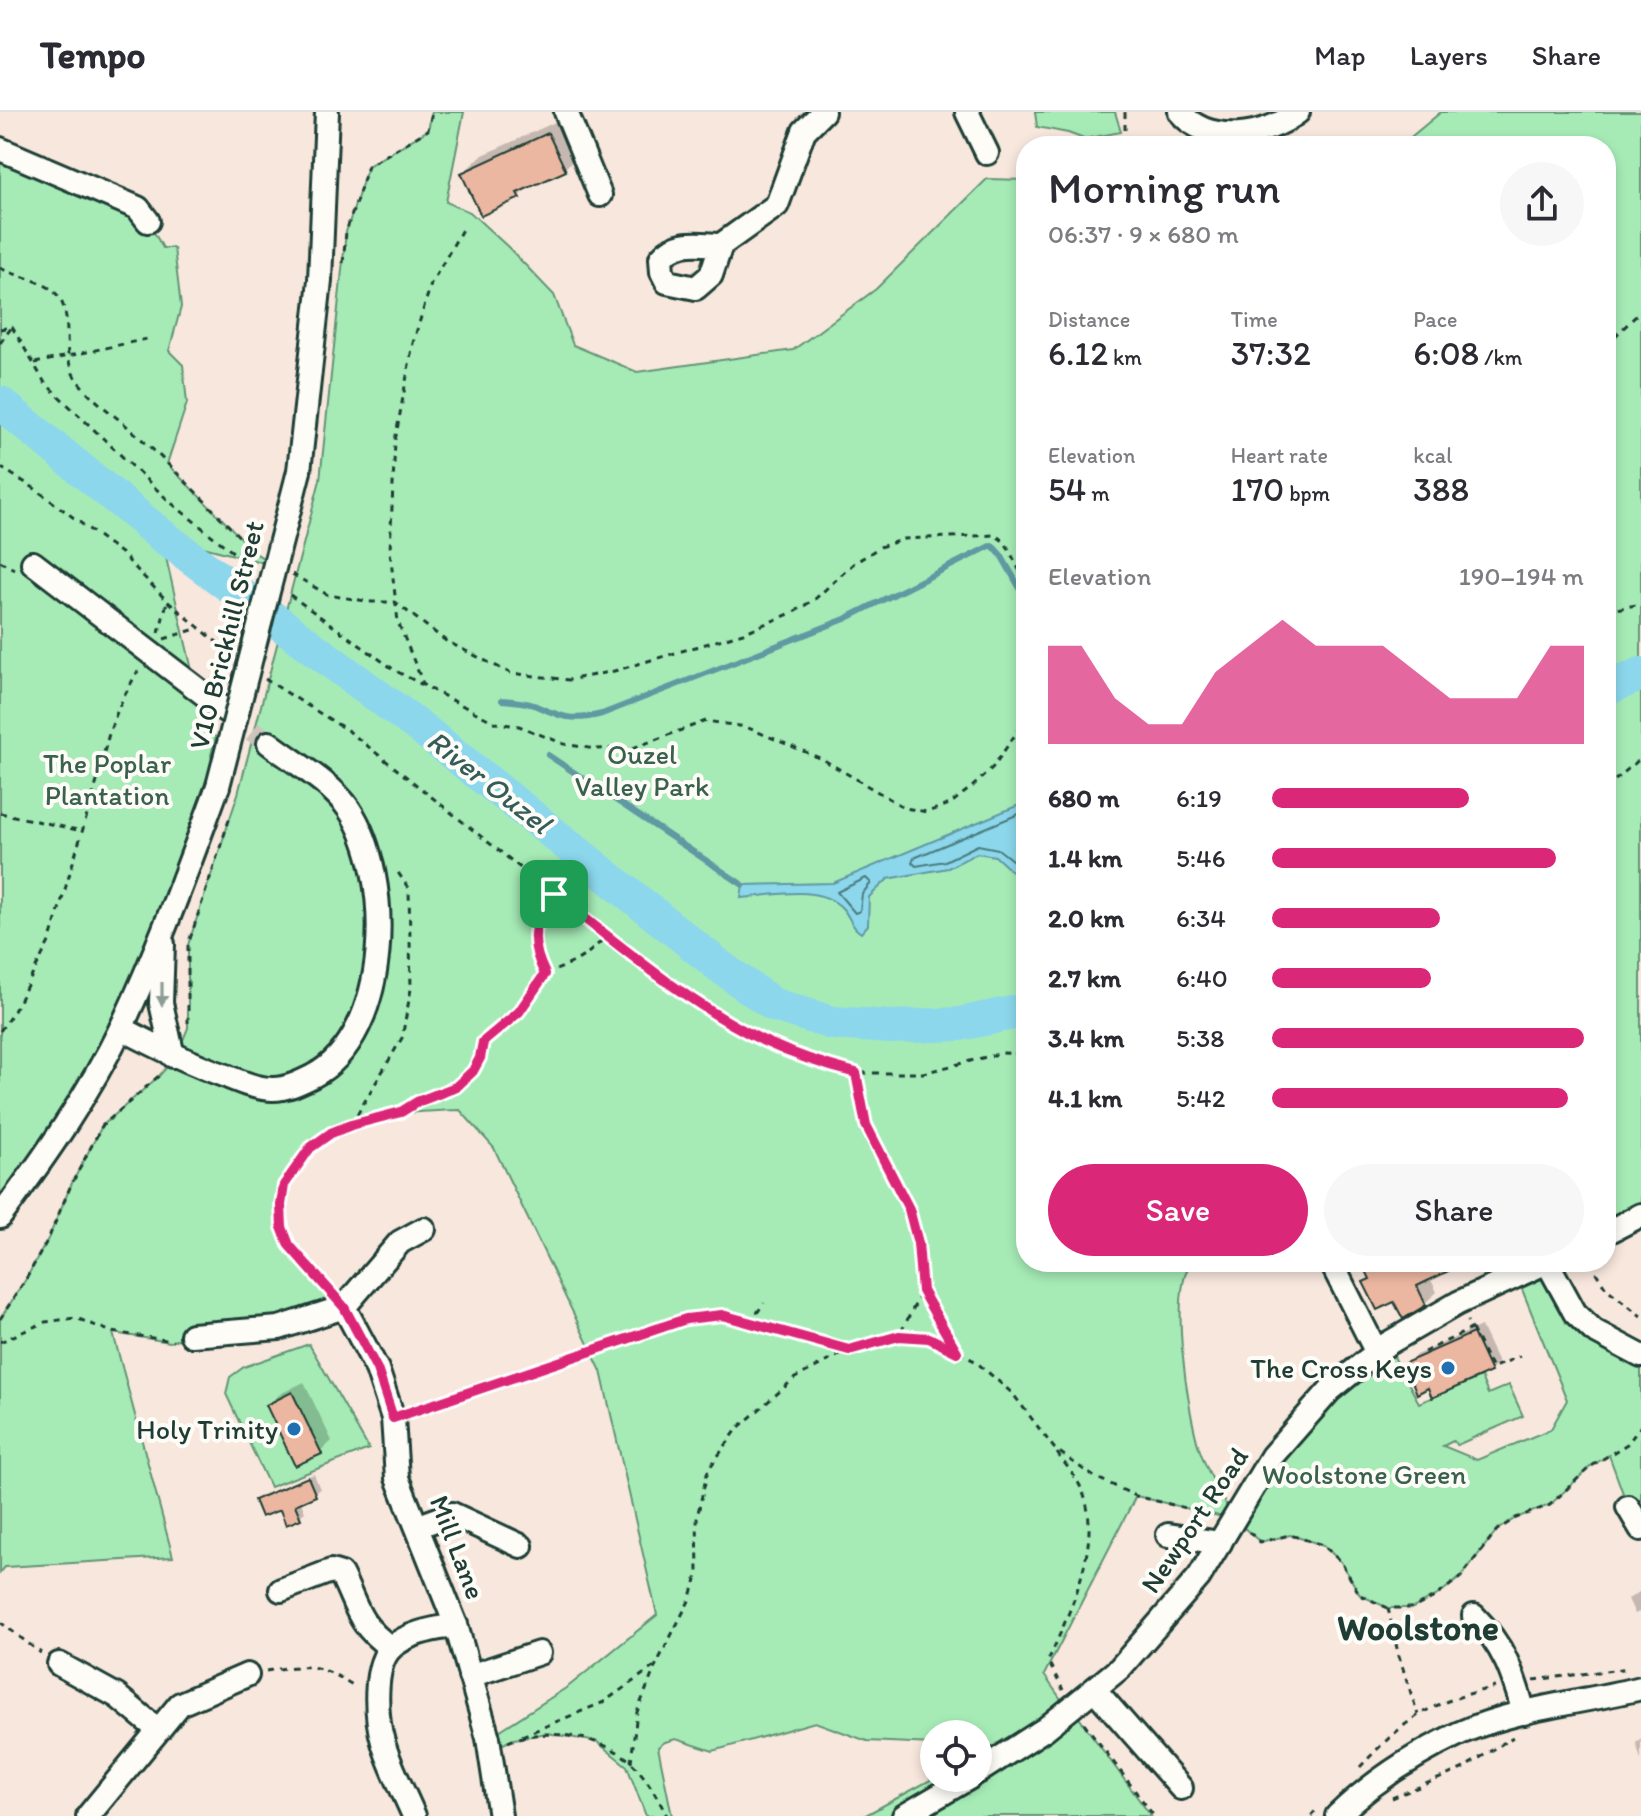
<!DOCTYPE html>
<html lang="en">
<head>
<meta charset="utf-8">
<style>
  body { margin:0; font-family:Itim,sans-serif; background:#f7f7f7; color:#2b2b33; height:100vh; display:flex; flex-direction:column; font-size:30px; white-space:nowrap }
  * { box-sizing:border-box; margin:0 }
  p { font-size:26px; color:#7c7c81 }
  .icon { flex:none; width:44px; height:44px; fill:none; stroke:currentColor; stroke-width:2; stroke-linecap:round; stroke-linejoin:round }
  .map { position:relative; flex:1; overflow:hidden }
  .panel { position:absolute; left:1016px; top:24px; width:600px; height:1136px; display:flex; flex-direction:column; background:#fff; border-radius:32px; box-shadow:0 4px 12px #0003 }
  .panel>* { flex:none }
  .buttons { position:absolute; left:920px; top:1608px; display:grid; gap:16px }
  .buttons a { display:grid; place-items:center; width:72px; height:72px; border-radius:50%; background:#fff; box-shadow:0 4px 12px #0003; font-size:40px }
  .pin { position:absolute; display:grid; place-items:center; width:68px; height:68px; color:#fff; margin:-34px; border-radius:16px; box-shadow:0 4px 12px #0006 }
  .round { display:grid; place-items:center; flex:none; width:84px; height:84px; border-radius:42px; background:#f7f7f7 }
  .headline { display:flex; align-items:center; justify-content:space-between; height:136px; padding:0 32px }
  h1 { font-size:44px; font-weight:600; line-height:60px }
  .stats { display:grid; grid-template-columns:repeat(3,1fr); gap:12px; height:136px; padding:8px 32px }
  .stats div { display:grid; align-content:center }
  .stats b { font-size:34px; font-weight:600 }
  .stats small { font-size:22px; font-weight:400 }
  .stats p { font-size:22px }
  .chart { height:224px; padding:16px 32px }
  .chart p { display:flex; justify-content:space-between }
  .chart svg { width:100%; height:144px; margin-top:8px; fill:#db2777; opacity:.7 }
  .cta { display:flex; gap:16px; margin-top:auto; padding:16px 32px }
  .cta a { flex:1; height:92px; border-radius:48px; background:#db2777; color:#fff; font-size:32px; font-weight:600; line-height:92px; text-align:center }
  .cta a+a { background:#f7f7f7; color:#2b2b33 }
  ul { padding:0 32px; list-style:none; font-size:26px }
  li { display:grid; grid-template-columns:128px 96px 1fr; align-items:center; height:60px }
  li i { height:20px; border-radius:10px; background:#db2777 }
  header { display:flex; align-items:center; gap:48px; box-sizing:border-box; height:112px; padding:0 40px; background:#fff; border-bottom:2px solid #e1e1e2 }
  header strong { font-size:38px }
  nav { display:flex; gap:44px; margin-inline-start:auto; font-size:28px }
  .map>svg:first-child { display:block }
  .green { fill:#a6ebb6; stroke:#629475; stroke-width:2 }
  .water { fill:#8cd7ec; stroke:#6099a2; stroke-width:2 }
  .shadow { fill:#0003 }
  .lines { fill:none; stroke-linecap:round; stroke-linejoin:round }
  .shore { stroke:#4b7b7e; stroke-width:2 }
  .stream { stroke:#6099a2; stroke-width:6 }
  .river { stroke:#8cd7ec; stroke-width:34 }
  .building { fill:#ecb7a0; stroke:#1f3d34; stroke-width:2 }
  .minor-tunnel { stroke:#cdc5bb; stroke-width:22; stroke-dasharray:22 11; stroke-linecap:butt }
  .minor-casing { stroke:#1f3d34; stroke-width:28 }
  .path { stroke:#1f3d34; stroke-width:3; stroke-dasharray:6 6; stroke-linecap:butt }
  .minor { stroke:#fdfcf7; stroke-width:22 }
  .minor-bridge-casing { stroke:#1f3d34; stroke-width:28; stroke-linecap:butt }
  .minor-bridge { stroke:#fdfcf7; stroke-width:22 }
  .oneway { fill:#8e9c96 }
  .route-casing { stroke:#fff; stroke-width:16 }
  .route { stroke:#db2777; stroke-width:10 }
  .poi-dot { fill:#1f6fb2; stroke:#fdfcf7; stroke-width:3 }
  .labels { text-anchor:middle; stroke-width:8; stroke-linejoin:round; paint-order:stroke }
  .street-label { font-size:28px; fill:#1f3d34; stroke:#fdfcf7 }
  .park-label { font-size:28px; fill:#3a604e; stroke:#fdfcf7 }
  .poi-label { font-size:28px; fill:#1f3d34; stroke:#fdfcf7; text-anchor:end }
  .water-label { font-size:30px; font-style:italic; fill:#355c59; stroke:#fdfcf7 }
  .district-label { font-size:36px; font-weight:bold; fill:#1f3d34; stroke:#fdfcf7 }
</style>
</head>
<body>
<header>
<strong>Tempo</strong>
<nav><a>Map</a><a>Layers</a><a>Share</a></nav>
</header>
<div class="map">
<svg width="1641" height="1704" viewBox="0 0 1641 1704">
  <rect width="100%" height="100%" fill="#f8e7dd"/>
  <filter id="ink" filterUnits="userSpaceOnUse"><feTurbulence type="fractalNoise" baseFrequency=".0125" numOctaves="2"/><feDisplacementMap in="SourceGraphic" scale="16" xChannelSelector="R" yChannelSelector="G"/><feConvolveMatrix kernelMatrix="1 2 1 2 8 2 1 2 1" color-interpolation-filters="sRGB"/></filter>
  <g filter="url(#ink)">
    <!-- green -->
    <g class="green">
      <path d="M 432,0 L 464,0 L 446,90 L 470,100 L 508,135 L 554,183 L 573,233 L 637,260 L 793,238 L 876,177 L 987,67 L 1026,68 L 1026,1150 L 1192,1150 C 1168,1177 1188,1301 1199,1336 C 1208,1362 1221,1385 1235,1408 L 1272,1344 L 1387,1232 L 1419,1291 L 1481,1265 L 1488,1282 L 1509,1273 L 1523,1304 L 1457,1333 L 1453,1329 L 1443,1334 L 1477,1348 L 1551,1317 L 1567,1288 L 1517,1165 L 1489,1176 L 1477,1150 L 1547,1150 L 1564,1185 L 1641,1244 L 1641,1417 L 1628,1395 L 1609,1343 L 1590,1355 L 1550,1393 L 1516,1406 L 1497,1418 L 1461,1465 L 1436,1484 L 1413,1496 L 1388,1496 L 1360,1483 L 1341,1450 L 1323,1433 L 1290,1423 L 1260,1430 L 1235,1408 L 1136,1384 L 1044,1563 L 1065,1593 L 996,1632 L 1077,1603 L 1151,1704 L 864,1704 L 934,1666 L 978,1666 L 978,1642 L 989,1635 L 978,1635 L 978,1622 L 934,1622 L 934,1632 L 867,1629 L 815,1610 L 713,1639 L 676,1627 L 665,1630 L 658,1635 L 672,1704 L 646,1704 L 627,1654 L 597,1630 L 547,1621 L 514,1627 L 490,1638 L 488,1626 L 569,1574 L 657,1503 L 601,1259 L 494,1036 L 460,998 C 398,1000 328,1003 292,1061 C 279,1082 277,1108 288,1131 C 299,1150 329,1178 344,1195 L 192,1223 L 170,1230 L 113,1221 L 173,1445 L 5,1455 L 0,1461 L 0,1207 L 26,1167 L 49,1125 L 71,1073 L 102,1014 L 159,964 L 176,945 L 188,916 L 188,833 L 238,682 L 320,368 L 346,120 L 368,54 L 428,18 Z"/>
      <polygon points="1035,0 1115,0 1121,20 1084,27 1068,21 1037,15"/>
      <polygon points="1441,0 1641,0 1641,1103 1606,1121 1606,34 1400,34"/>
      <polygon points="0,37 148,110 163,136 174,136 181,195 169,239 183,253 187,291 167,352 258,443 280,455 161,424 206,619 216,625 211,643 218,674 121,916 0,1105"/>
      <polygon points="309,1232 369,1337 270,1375 226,1282 230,1265 244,1255"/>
    </g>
    <!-- water -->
    <path class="water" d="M 1026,690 L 1026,767 L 1021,768 L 995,744 L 977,741 L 948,756 L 888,767 L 869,785 L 868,813 L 861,821 C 850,814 851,806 843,797 C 819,771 773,784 741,786 L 743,773 L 833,771 Z"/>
    <!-- shadow -->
    <g class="shadow">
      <polygon points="566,5 582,40 564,57 531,72 519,84 463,61 481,44"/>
      <polygon points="1364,1150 1463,1150 1430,1166 1437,1180 1425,1191 1395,1187 1366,1171 1371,1165"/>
      <polygon points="1481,1214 1498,1250 1490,1259 1430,1273 1408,1252 1416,1243"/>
      <polygon points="304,1270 332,1329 320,1340 268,1293 280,1282"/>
      <polygon points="314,1362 320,1377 300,1388 305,1400 299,1405 281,1395 257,1388 262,1383"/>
      <polygon points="1641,1479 1641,1504 1639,1500 1635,1502 1628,1487"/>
      <polygon points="1641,1626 1641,1648 1636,1631"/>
    </g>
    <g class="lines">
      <!-- shore -->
      <g class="shore">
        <polyline points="1026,699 914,746 912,750 916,754 945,749 978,733 998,737 1026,759"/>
        <polygon points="866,766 871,771 862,782 860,799 855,801 837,780"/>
      </g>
      <!-- stream -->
      <g class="stream">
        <path d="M 502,588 C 512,589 525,590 534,593 C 562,605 572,610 602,602 L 845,507 L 992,433 L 1001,443 L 1026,487"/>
        <polyline points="548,643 743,773"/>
      </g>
      <!-- river -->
      <g class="river">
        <polyline points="0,291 161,423 426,620 722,856 774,893 832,911 891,915 960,912 1026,898"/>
        <polyline points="1606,577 1641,562"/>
      </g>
    </g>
    <!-- building -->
    <g class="building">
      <polygon points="548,21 566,59 517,81 520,86 481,104 461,61"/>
      <polygon points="1362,1150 1467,1150 1417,1174 1426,1193 1403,1207 1394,1190 1377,1198 1363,1170 1370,1167"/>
      <polygon points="1473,1221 1491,1260 1432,1286 1428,1276 1417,1282 1405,1251"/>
      <polygon points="292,1280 322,1342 295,1354 266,1293"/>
      <polygon points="308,1365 316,1384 295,1393 301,1407 286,1413 280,1398 261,1405 254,1388"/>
    </g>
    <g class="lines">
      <!-- minor-tunnel -->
      <polyline class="minor-tunnel" points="226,599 269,631"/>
      <defs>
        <g id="minor">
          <polyline points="566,0 600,83"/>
          <polyline points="967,0 987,41"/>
          <path d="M 1180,0 C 1208,34 1266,25 1298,0"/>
          <polyline points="0,37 138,96 148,109"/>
          <path d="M 721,133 C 698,132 677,127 661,146 L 662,160 L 667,170 L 696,176 L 711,163 L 721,133 L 777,93 L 804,19 L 823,0"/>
          <polyline points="299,359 320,168 327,0"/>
          <polyline points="33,451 226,599"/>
          <polyline points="163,832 161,891 173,944"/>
          <path d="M 121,916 C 155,934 189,951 226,964 C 241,970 257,977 273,977 C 287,977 301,970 313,964 C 392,922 394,764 349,697 C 330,670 295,651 269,631"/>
          <path d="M 0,1105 C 45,1045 89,982 122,914 C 159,836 188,755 218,674"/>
          <polyline points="1606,1121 1641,1103"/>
          <polyline points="1331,1150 1376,1239"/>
          <polyline points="1547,1150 1575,1201 1594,1219 1641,1244"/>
          <polyline points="344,1195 400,1130 424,1117"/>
          <polyline points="192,1223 279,1216 344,1195 377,1257 393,1306 397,1366 456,1513 488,1626 500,1704"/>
          <polyline points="1628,1395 1641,1417"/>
          <polyline points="419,1414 452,1402 521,1434"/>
          <polyline points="1168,1423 1220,1431"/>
          <path d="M 281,1478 L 331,1459 L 341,1462 C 358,1496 357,1512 391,1536"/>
          <path d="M 1474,1504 C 1504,1534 1513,1561 1524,1601"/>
          <polyline points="59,1552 117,1584 157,1617"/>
          <polyline points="470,1564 539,1541"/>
          <polyline points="1095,1578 1181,1676"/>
          <polyline points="978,1660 1045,1617 1120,1556 1199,1465 1272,1344 1330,1278 1387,1232 1458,1191 1547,1150"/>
          <polyline points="88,1704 180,1592 247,1563"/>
          <path d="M 414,1704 C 404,1680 390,1655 383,1630 C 376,1606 372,1553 392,1535 C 410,1520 434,1517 456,1513"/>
          <polyline points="904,1704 969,1666"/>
          <path d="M 1337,1704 C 1372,1670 1416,1642 1460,1621 C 1514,1597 1583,1590 1641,1576"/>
        </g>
      </defs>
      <!-- minor casing -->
      <use href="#minor" class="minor-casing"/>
      <!-- path -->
      <g class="path">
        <polyline points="1125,0 1125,34"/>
        <polyline points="343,151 346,120 368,54 428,18 432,0"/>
        <path d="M 0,156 C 16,164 37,167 51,177 C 79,198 57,242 77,268 C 93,289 116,304 136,322 C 178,360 217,402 257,443"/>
        <polyline points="0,217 12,215 45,271 170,390 254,457"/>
        <polyline points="0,231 12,215"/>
        <polyline points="1606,233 1641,199"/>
        <polyline points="35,251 147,227"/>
        <polyline points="0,355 34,376 122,442 167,489 230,541"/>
        <polyline points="0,449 14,457"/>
        <polyline points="292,462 328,483 372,490 395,490 446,529 510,561 569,568 614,559 743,521 794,500 815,487 853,452 880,435 904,427 995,423 1005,430 1026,471"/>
        <polyline points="290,483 396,559 496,611 519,614 564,632 595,637 633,636 706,609 746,615 822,647 905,696 927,700 950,692 973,674 993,655 1026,607"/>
        <polyline points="1606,499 1641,492"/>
        <polyline points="159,521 167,490"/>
        <polyline points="164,527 199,516"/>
        <polyline points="265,567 350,620 606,824 713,900 763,929 812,949 856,961 923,961 1002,941 1026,942"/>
        <polyline points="424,574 398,510 390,439 395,329 413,231 431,172 464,114"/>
        <polyline points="1606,676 1641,646"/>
        <polyline points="0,701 82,719"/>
        <path d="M 545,862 C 571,853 587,845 605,825"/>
        <polyline points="188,911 188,833 230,705"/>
        <path d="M 0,919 L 14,899 L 50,828 L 101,656 C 107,620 119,591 138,559"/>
        <polyline points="351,1013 402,926 411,877 409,777 395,756"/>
        <polyline points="1589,1150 1606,1176 1641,1204"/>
        <path d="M 328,1178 L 289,1133 L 282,1115 L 281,1093 L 284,1073 L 297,1053 L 310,1036 L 331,1021 L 351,1013 L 401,1000 L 417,990 L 456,975 L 473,959 L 480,946 L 483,930 L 496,917 L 519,900 L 545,862 C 529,831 533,809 554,782"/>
        <polyline points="922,1179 957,1240 975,1249 1013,1282 1054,1336 1077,1353 1093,1364 1136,1384 1214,1403"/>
        <polyline points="0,1207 26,1167 49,1125 71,1073 102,1014 161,962"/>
        <polyline points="750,1211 764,1191"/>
        <polyline points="1472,1217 1492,1256 1520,1244"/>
        <polyline points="900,1224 929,1226 957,1240"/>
        <polyline points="0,1230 45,1210 76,1206 112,1220 173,1229"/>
        <polyline points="1424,1240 1471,1217 1467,1209"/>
        <polyline points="413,1299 686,1207 722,1203 849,1238"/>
        <path d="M 1057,1341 C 1064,1351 1073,1361 1079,1372 C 1107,1424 1070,1499 1048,1549 L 1063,1578"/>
        <polyline points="1249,1420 1260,1430 1290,1423 1323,1433 1341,1450 1360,1483 1388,1496 1413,1496 1436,1484 1461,1465 1497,1418 1516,1406 1550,1393 1590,1355 1627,1332 1641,1314"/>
        <polyline points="1388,1496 1398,1541 1418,1603"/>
        <polyline points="0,1510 41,1541"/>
        <path d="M 266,1559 C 311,1552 317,1551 356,1575"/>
        <polyline points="1534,1568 1629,1556"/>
        <polyline points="1084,1611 1154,1704"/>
        <polyline points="522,1624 604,1590 656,1553"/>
        <path d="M 508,1630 C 543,1614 605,1624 632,1651 C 647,1666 658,1686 667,1704"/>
        <polyline points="631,1650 637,1600 656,1553 691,1485 698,1460 697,1405 708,1358 738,1316 795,1266 849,1238 899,1224 922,1179 918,1131 909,1097 866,1013 856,961"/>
        <path d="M 1360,1655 C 1377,1637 1396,1618 1417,1604 C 1439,1590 1470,1581 1495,1575"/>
        <polyline points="1392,1686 1462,1657 1513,1625"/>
        <polyline points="1311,1704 1317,1697"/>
      </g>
      <!-- minor -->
      <use href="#minor" class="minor"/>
      <defs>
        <polyline id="minor-bridge" points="218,674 299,359"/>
      </defs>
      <!-- minor-bridge casing -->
      <use href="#minor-bridge" class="minor-bridge-casing"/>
      <!-- minor-bridge -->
      <use href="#minor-bridge" class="minor-bridge"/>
    </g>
    <!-- one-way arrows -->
    <defs><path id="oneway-solid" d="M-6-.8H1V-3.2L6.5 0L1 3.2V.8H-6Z" transform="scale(2)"/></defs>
    <use class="oneway" href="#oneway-solid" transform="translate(162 882) rotate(90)"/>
  </g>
  <g class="lines" filter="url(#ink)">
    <defs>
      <path id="route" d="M 554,782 C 619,833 689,893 764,929 C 794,943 825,953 856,961 L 866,1013 L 909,1097 L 918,1131 L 922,1179 L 957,1240 L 929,1226 L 899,1224 L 849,1238 L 722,1203 L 686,1207 L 393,1306 L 377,1257 L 344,1195 L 289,1133 L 282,1115 L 281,1093 L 284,1073 L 310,1036 L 331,1021 L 351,1013 L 401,1000 L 417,990 L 456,975 L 473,959 L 480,946 L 483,930 L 519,900 L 545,862 C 529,830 532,809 554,782 Z"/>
    </defs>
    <!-- route casing -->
    <use href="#route" class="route-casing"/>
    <!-- route -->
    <use href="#route" class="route"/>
  </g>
  <!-- markers -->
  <g class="poi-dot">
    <circle cx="1448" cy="1256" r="8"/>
    <circle cx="294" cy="1317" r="8"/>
  </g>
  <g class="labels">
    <!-- street labels -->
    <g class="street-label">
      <text transform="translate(226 523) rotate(-76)" y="10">V10 Brickhill Street</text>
      <text transform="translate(1194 1408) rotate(-56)" y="10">Newport Road</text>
      <text transform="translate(458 1435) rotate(69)" y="10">Mill Lane</text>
    </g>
    <!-- park labels -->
    <g class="park-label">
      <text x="642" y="652">Ouzel<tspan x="642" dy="32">Valley Park</tspan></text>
      <text x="107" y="661">The Poplar<tspan x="107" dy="32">Plantation</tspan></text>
      <text x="1364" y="1372">Woolstone Green</text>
    </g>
    <!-- poi labels -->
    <g class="poi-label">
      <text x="1432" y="1266">The Cross Keys</text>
      <text x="278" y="1327">Holy Trinity</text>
    </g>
    <!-- water labels -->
    <g class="water-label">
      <text transform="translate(489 670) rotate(38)" y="10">River Ouzel</text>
    </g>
    <!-- district labels -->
    <g class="district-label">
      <text x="1418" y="1528">Woolstone</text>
    </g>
  </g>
</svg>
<div class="buttons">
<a><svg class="icon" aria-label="locate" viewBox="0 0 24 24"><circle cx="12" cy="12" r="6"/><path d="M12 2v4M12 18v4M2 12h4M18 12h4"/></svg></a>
</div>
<div class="pin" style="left:554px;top:782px;background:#1e9e55"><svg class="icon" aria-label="arrive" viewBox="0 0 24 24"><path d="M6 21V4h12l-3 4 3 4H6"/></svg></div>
<section class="panel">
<div class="headline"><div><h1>Morning run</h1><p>06:37 · 9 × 680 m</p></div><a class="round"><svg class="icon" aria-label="share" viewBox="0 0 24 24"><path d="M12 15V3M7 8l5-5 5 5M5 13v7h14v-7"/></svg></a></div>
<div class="stats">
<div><p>Distance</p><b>6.12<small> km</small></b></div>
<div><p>Time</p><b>37:32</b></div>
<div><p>Pace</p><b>6:08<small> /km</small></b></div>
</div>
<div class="stats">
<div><p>Elevation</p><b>54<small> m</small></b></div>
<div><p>Heart rate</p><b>170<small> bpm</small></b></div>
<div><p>kcal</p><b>388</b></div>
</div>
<div class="chart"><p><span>Elevation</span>190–194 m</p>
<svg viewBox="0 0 160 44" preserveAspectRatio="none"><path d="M0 44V14L10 14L20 30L30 38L40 38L50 22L60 14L70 6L80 14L90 14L100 14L110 22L120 30L130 30L140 30L150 14L160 14V44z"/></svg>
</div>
<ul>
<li><b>680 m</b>6:19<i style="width:63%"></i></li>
<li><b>1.4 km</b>5:46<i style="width:91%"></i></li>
<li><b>2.0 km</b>6:34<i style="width:54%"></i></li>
<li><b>2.7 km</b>6:40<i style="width:51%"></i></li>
<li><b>3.4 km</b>5:38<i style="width:100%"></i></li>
<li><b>4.1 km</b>5:42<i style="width:95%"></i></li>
</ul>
<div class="cta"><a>Save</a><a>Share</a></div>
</section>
</div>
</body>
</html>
